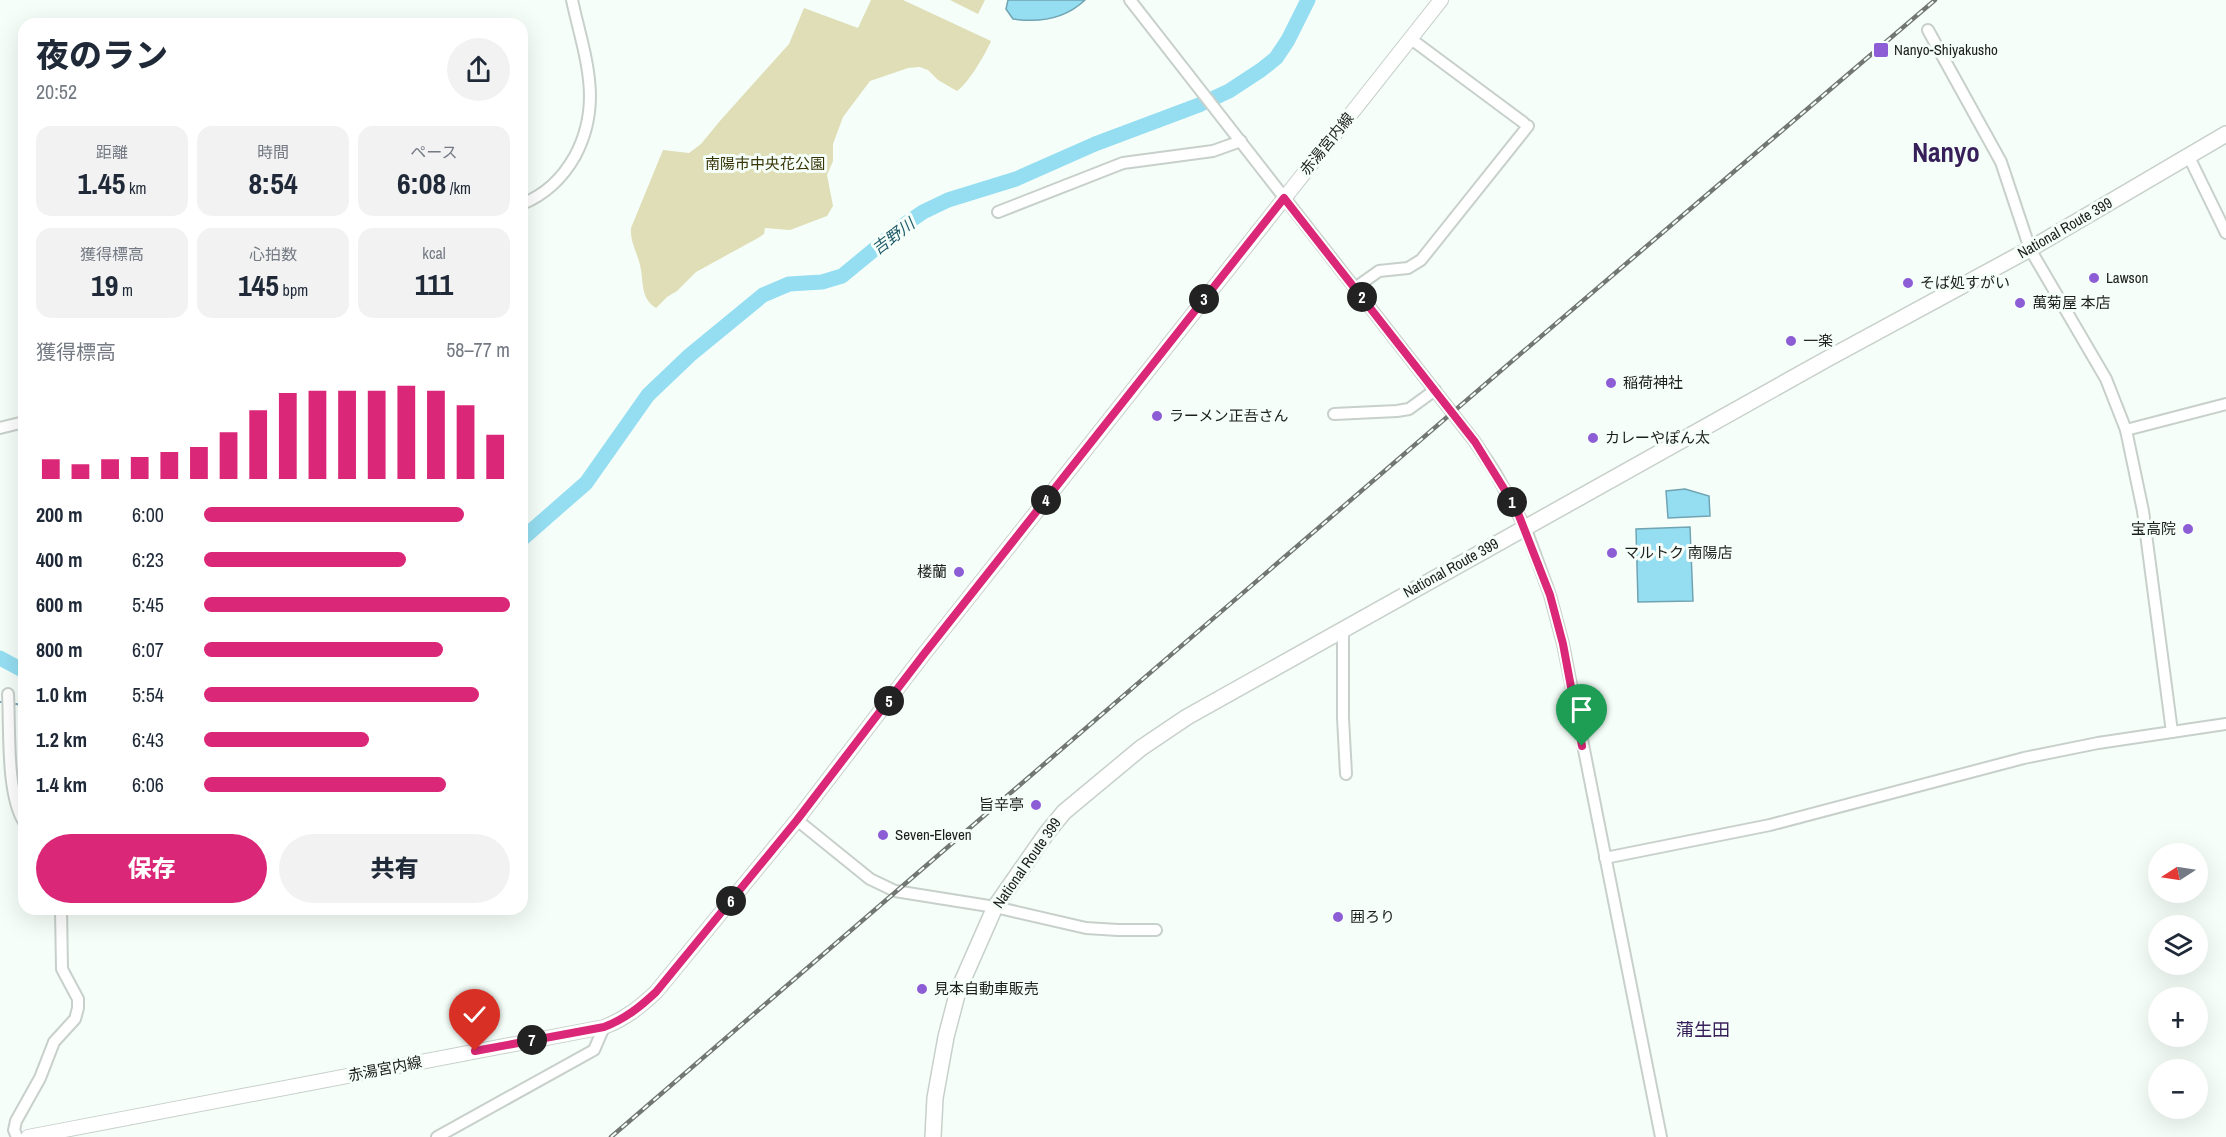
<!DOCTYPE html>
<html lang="ja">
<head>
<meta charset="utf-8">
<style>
  body { margin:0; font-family:"Archivo Narrow","Noto Sans JP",sans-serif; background:#f2f2f3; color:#1f2937; height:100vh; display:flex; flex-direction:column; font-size:22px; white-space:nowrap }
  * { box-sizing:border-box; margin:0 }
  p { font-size:20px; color:#747a83 }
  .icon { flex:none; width:33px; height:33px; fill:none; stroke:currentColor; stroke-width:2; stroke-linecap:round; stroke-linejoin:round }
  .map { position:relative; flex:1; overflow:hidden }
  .sheet { position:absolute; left:18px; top:18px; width:510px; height:897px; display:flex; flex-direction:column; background:#fff; border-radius:18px; box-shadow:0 6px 24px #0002 }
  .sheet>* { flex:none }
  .needle { width:39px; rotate:258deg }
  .tools { position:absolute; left:2148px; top:843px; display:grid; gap:12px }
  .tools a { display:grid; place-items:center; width:60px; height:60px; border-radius:50%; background:#fff; box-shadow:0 6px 24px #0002; font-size:30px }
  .pin { position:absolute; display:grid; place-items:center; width:51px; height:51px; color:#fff; margin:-62px -26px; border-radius:50% 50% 50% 0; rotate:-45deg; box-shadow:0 0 6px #0007 }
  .pin .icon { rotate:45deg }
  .km { position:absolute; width:30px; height:30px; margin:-15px; border-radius:50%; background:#222; color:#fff; font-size:16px; line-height:30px; text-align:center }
  .round { display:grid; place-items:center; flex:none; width:63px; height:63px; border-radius:32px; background:#f2f2f3 }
  .head { display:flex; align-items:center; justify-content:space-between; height:102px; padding:0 18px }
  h1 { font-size:33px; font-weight:800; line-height:45px }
  .metrics { display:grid; grid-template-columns:repeat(3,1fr); gap:9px; height:102px; padding:6px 18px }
  .metrics div { display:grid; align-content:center; border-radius:15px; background:#f2f2f3; text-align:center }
  .metrics b { font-size:30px; font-weight:800 }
  .metrics small { font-size:16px; font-weight:400 }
  .metrics p { font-size:16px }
  .chart { height:168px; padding:12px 18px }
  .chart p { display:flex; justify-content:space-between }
  .chart svg { width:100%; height:108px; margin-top:6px; stroke:#db2777; stroke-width:6 }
  .action { display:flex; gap:12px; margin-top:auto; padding:12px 18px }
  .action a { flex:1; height:69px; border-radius:36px; background:#db2777; color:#fff; font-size:24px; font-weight:800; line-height:69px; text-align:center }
  .action a+a { background:#f2f2f3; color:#1f2937 }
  ul { padding:0 18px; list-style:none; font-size:20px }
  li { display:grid; grid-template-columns:96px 72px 1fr; align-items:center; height:45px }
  li i { height:15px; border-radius:8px; background:#db2777 }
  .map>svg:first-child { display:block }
  .green { fill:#dfdeb6 }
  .water { fill:#95def2; stroke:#70a4b2; stroke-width:1.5 }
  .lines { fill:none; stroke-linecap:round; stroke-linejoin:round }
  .stream { stroke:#70a4b2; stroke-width:2 }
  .river { stroke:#95def2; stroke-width:15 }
  .minor-casing { stroke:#c8d0cb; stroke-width:14 }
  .major-casing { stroke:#c8d0cb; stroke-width:16 }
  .highway-casing { stroke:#c8d0cb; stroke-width:18 }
  .minor { stroke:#fff; stroke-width:10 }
  .major { stroke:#fff; stroke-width:14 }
  .highway { stroke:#fff; stroke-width:15 }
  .rail-casing { stroke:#727774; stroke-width:4.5 }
  .rail { stroke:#f5fef9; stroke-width:2; stroke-dasharray:7; stroke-linecap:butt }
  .route-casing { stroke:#fff; stroke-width:12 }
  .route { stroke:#db2777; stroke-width:8 }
  .poi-dot { fill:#8d5dd6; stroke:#f5fef9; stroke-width:2 }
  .labels { text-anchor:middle; stroke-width:6; stroke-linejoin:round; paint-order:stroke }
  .poi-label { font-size:15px; fill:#1b1e1c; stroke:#f5fef9; text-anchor:start }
  .street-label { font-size:15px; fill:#1b1e1c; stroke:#f5fef9 }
  .park-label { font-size:15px; fill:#383607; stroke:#f5fef9 }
  .water-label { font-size:16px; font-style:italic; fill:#1f5a69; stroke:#f5fef9 }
  .quarter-label { font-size:18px; fill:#371f59; stroke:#f5fef9 }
  .town-label { font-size:27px; font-weight:bold; fill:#371f59; stroke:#f5fef9 }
</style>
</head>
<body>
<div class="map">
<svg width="2226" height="1137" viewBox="0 0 2226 1137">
  <rect width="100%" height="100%" fill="#f5fef9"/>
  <!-- green -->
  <g class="green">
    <path d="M 871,0 L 903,0 L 991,41 C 986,53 968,84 957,91 L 938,80 L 928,70 L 920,67 L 908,68 L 870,81 L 843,117 L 833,144 L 833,161 L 827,175 L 833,206 L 827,216 L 790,230 L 765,228 L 764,234 L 758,238 L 696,272 L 677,291 L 667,297 L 656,308 C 640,298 644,282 640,265 C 637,252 630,242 631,228 L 663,150 L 689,153 L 701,144 L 719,122 L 789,44 L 804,8 L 858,28 Z"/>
    <polygon points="950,0 985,0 978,14"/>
  </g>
  <!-- water -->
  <g class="water">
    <path d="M 1008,0 L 1085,0 C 1065,19 1040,23 1013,19 L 1006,9 Z"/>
    <polygon points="1685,489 1709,496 1710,516 1668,518 1666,491"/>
    <polygon points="1690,527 1693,601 1638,602 1636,529"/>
  </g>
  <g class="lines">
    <!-- stream -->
    <g class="stream">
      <polyline points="0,702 1,702"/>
      <polyline points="16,704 24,705"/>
    </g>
    <!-- river -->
    <g class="river">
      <polyline points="522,539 586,483 648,395 690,355 763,295 789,284 822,282 842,276 904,225 923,212 948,200 1016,179 1095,144 1199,105 1229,91 1261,70 1276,58 1288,40 1308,0"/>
      <polyline points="0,658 24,671"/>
    </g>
    <defs>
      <g id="minor">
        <polyline points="1130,0 1475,442 1496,474 1525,527 1550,595 1563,644 1661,1137"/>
        <polyline points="1928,30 2001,162 2030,249 2106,379 2126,430 2143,511 2172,732"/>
        <polyline points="1411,39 1524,123"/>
        <polyline points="2189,157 2226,233"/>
        <path d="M 522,204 C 546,194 562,179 575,156 C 604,102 584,55 572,0"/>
        <polyline points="998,212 1123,163 1213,151 1241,141"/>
        <polyline points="1355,288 1379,271 1408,268 1421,260 1528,126"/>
        <polyline points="1334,414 1397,411 1409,409 1435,390"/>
        <polyline points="0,428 24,422"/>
        <polyline points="2126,430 2226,404"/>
        <polyline points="1343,628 1343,718 1346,774"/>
        <path d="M 8,694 C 10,727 6,794 24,822"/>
        <polyline points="797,820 870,879 895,891 995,907 1086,928 1118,930 1156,930"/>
        <polyline points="1605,858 1770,825 2024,758 2098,743 2226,724"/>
        <polyline points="17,1137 14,1130 16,1121 40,1078 54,1042 75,1019 78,1008 78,999 62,969 61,909"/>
        <polyline points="437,1137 594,1050 604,1027"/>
      </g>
      <path id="major" d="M 28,1137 L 604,1027 C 625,1019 640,1007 656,992 L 797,820 L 924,654 L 1441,0"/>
      <polyline id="highway" points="933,1137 935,1098 946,1037 958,991 995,907 1046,834 1064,812 1141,748 1187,717 1827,359 2030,249 2226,134"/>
    </defs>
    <!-- minor casing -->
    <use href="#minor" class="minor-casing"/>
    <!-- major casing -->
    <use href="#major" class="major-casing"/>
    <!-- highway casing -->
    <use href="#highway" class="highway-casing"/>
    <!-- minor -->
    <use href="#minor" class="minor"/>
    <!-- major -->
    <use href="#major" class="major"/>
    <!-- highway -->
    <use href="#highway" class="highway"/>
    <defs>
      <polyline id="rail" points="611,1137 1525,350 1935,0"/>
    </defs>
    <!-- rail casing -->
    <use href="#rail" class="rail-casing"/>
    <!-- rail -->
    <use href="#rail" class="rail"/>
  </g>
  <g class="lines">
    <defs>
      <path id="route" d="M 475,1051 L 604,1027 C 625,1019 640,1007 656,992 L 797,820 L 924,654 L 1284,198 L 1475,442 L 1516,508 L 1550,595 L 1563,644 L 1582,746"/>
    </defs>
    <!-- route casing -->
    <use href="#route" class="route-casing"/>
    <!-- route -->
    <use href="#route" class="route"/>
  </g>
  <!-- markers -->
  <g class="poi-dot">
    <rect x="1873" y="42" width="16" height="16" rx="3"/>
    <circle cx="2094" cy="278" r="6"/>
    <circle cx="1908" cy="283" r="6"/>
    <circle cx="2020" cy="303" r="6"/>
    <circle cx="1791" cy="341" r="6"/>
    <circle cx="1611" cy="383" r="6"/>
    <circle cx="1157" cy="416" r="6"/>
    <circle cx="1593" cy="438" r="6"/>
    <circle cx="2188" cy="529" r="6"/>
    <circle cx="1612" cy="553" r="6"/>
    <circle cx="959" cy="572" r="6"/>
    <circle cx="1036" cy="805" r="6"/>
    <circle cx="883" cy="835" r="6"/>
    <circle cx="1338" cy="917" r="6"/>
    <circle cx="922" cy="989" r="6"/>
  </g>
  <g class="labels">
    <!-- poi labels -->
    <g class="poi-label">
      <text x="1894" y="55">Nanyo-Shiyakusho</text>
      <text x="2106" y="283">Lawson</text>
      <text x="1920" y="288">そば処すがい</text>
      <text x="2032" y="308">萬菊屋 本店</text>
      <text x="1803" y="346">一楽</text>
      <text x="1623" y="388">稲荷神社</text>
      <text x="1169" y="421">ラーメン正吾さん</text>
      <text x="1605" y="443">カレーやぽん太</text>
      <text x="2176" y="534" text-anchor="end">宝高院</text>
      <text x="1624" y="558">マルトク 南陽店</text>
      <text x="947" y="577" text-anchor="end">楼蘭</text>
      <text x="1024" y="810" text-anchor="end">旨辛亭</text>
      <text x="895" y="840">Seven-Eleven</text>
      <text x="1350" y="922">囲ろり</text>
      <text x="934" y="994">見本自動車販売</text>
    </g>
    <!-- street labels -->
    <g class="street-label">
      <text transform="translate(1327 144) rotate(-51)" y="5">赤湯宮内線</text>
      <text transform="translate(2065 228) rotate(-30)" y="5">National Route 399</text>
      <text transform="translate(1451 568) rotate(-29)" y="5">National Route 399</text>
      <text transform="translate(1027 863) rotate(-55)" y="5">National Route 399</text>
      <text transform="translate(385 1069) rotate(-11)" y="5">赤湯宮内線</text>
    </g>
    <!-- park labels -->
    <g class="park-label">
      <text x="765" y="169">南陽市中央花公園</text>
    </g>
    <!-- water labels -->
    <g class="water-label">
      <text transform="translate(893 236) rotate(-37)" y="6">吉野川</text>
    </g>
    <!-- quarter labels -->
    <g class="quarter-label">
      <text x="1703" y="1036">蒲生田</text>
    </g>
    <!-- town labels -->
    <g class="town-label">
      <text x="1946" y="162">Nanyo</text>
    </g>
  </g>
</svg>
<div class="tools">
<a><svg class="needle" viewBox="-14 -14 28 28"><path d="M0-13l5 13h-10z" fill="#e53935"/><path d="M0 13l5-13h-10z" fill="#747a83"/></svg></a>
<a><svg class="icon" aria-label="layers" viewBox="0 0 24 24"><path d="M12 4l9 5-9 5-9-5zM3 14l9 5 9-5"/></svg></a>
<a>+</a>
<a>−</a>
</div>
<div class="pin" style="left:1582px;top:746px;background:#1e9e55"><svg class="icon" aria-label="arrive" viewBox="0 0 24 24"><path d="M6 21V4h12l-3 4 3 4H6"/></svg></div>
<div class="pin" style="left:475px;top:1051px;background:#d93025"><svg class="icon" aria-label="check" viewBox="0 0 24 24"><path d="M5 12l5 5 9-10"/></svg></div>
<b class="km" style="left:1512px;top:502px">1</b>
<b class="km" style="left:1362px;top:297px">2</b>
<b class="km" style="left:1204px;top:299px">3</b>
<b class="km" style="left:1046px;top:500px">4</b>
<b class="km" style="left:889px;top:701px">5</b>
<b class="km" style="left:731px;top:901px">6</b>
<b class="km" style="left:532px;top:1040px">7</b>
<section class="sheet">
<div class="head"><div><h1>夜のラン</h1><p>20:52</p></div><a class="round"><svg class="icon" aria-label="share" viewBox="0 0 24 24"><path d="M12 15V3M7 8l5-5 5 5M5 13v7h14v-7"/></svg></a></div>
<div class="metrics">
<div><p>距離</p><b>1.45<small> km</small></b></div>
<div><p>時間</p><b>8:54</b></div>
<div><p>ペース</p><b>6:08<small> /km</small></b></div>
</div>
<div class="metrics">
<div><p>獲得標高</p><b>19<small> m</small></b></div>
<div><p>心拍数</p><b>145<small> bpm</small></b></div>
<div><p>kcal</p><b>111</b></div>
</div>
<div class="chart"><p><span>獲得標高</span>58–77 m</p>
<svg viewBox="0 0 160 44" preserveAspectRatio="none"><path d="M5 44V36M15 44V38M25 44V36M35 44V35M45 44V33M55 44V31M65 44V25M75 44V16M85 44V9M95 44V8M105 44V8M115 44V8M125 44V6M135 44V8M145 44V14M155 44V26"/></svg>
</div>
<ul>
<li><b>200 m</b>6:00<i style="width:85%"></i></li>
<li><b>400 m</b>6:23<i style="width:66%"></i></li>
<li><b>600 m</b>5:45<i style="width:100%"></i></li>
<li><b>800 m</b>6:07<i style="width:78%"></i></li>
<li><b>1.0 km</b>5:54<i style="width:90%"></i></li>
<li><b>1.2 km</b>6:43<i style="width:54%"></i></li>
<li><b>1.4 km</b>6:06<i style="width:79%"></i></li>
</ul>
<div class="action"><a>保存</a><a>共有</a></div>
</section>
</div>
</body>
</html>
